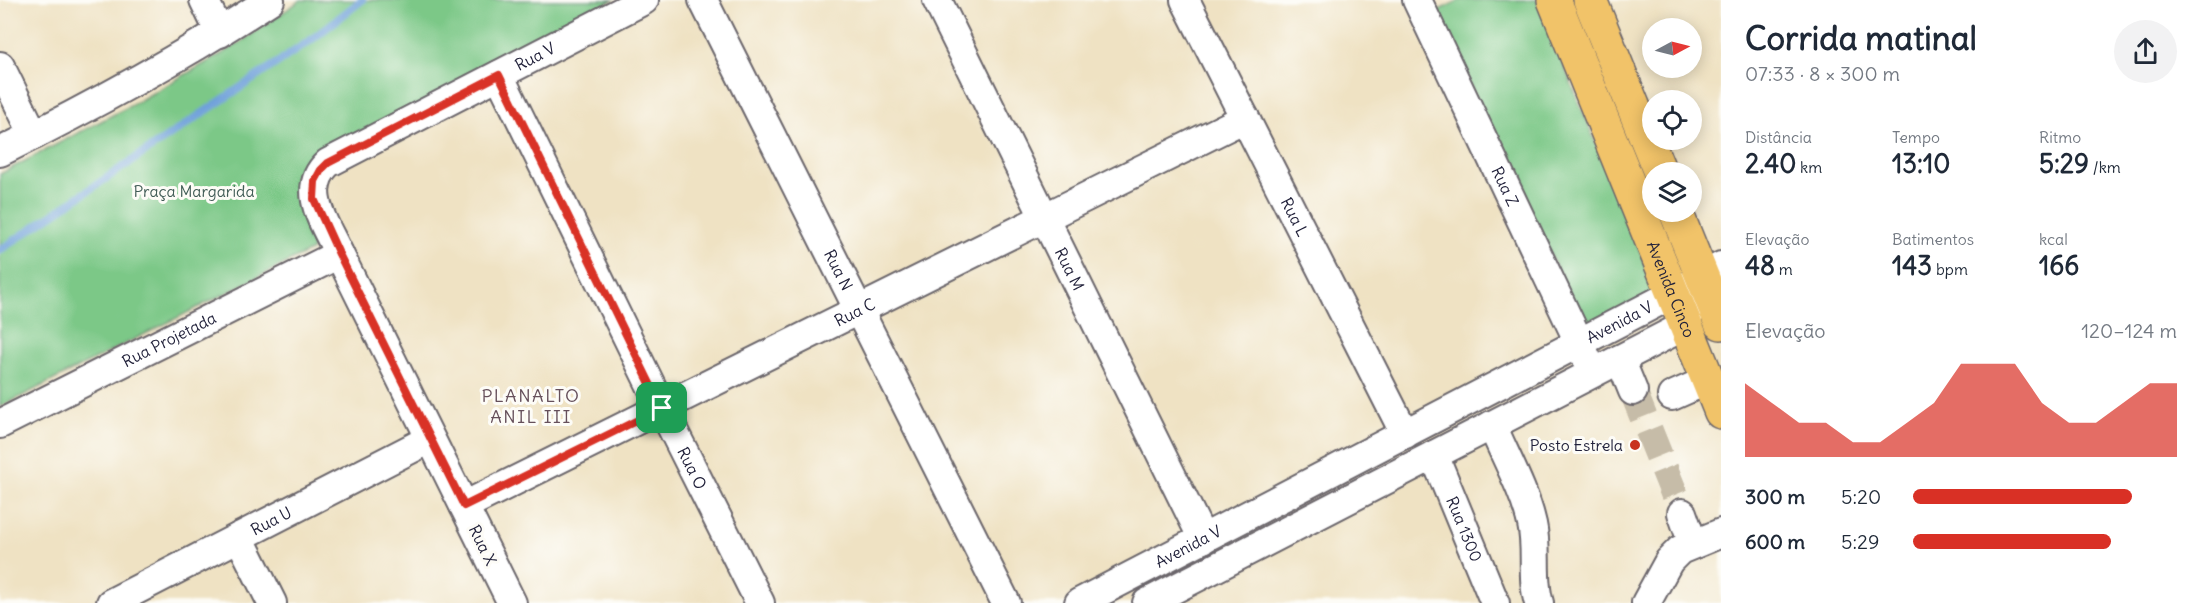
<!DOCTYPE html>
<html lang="pt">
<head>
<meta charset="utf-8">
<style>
  body { margin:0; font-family:Delius,sans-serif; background:#f2f2f3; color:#1f2937; height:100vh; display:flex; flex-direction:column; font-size:22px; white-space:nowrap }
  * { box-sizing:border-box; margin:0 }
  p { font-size:20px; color:#747a83 }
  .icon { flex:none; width:33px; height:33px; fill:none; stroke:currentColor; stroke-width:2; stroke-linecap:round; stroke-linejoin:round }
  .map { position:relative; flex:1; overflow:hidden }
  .side { display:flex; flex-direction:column; background:#fff; width:480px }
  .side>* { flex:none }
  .needle { width:39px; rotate:83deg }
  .fabs { position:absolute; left:1642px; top:18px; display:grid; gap:12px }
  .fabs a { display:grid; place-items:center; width:60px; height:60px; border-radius:50%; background:#fff; box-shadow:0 3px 15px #0003; font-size:30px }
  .pin { position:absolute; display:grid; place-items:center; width:51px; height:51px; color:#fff; margin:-26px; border-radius:12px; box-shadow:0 3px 9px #0006 }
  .round { display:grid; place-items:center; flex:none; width:63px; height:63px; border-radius:32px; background:#f2f2f3 }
  .overview { display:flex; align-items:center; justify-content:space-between; height:102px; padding:0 24px }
  h1 { font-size:33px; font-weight:800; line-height:45px }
  .stats { display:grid; grid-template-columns:repeat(3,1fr); gap:9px; height:102px; padding:6px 24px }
  .stats div { display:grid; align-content:center }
  .stats b { font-size:26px; font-weight:800 }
  .stats small { font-size:16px; font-weight:400 }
  .stats p { font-size:16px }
  .chart { height:168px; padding:12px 24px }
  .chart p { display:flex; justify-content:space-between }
  .chart svg { width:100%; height:108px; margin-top:6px; fill:#d93025; opacity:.7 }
  ul { padding:0 24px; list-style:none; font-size:20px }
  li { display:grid; grid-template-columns:96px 72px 1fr; align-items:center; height:45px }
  li i { height:15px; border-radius:8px; background:#d93025 }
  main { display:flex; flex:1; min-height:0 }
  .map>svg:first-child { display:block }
  .green { fill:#7bc887; stroke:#4e7561; stroke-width:1.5 }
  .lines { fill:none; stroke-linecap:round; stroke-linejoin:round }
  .stream { stroke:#6fa1da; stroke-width:8 }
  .minor-tunnel { stroke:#c6bca8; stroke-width:28; stroke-dasharray:28 14; stroke-linecap:butt }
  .minor-casing { stroke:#6a656b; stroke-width:32 }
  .major-casing { stroke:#6a656b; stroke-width:36 }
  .minor { stroke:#fff; stroke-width:28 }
  .major { stroke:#f1c369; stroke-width:33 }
  .route-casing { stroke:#fff; stroke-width:12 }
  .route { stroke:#d93025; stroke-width:8 }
  .poi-dot { fill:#c8321e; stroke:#fdfcf7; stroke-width:2 }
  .labels { text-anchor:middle; stroke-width:6; stroke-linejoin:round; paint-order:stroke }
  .street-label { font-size:16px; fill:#22223b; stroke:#fdfcf7 }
  .park-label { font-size:16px; fill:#415c56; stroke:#fdfcf7 }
  .poi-label { font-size:16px; fill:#22223b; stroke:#fdfcf7; text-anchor:end }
  .neighbourhood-label { font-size:18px; letter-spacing:1.5px; fill:#66505b; stroke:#fdfcf7 }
</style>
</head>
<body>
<main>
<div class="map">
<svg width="1721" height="603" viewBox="0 0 1721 603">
  <rect width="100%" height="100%" fill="#fdfcf7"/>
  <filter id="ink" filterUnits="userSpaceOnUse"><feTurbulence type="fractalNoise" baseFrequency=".0167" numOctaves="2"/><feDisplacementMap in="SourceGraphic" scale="12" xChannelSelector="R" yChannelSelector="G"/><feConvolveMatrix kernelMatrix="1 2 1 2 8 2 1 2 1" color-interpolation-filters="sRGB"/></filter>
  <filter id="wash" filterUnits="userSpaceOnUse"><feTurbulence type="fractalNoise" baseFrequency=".008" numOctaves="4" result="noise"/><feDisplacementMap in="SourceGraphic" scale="24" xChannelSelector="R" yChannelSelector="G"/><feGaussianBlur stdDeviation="1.35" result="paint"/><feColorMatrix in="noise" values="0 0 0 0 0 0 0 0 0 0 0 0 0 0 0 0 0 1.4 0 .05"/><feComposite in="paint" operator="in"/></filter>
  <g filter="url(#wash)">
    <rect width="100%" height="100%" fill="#efe2c3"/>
    <!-- green -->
    <g class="green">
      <path d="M 301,0 L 613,0 L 306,172 C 303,183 298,194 301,205 C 305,221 315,233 312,250 L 0,407 L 0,174 L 128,107 L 232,48 Z"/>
      <polygon points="1460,0 1537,0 1659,297 1587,332 1435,12"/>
    </g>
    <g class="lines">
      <!-- stream -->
      <polyline class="stream" points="0,250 311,40 362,0"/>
    </g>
  </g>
  <g filter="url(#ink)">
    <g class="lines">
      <!-- minor-tunnel -->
      <polyline class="minor-tunnel" points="1633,391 1682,513"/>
      <defs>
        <g id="minor">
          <polyline points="204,0 220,33"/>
          <path id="s1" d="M 703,0 L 1006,603"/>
          <path id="s2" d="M 937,0 L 1203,539"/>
          <path id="s3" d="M 1185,0 L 1405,434"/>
          <path id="s4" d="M 1417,0 L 1587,359"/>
          <polyline points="0,66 34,135"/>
          <path id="s5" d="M 499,75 L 662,408 L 760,603"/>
          <path d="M 0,152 C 93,106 183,57 270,0"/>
          <polyline points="1620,359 1633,391"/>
          <polyline points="1672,396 1708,380"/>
          <path id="s6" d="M 0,424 L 339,254"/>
          <path d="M 1492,425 C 1505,456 1525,492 1532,524 C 1538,550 1531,578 1539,603"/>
          <path id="s7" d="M 1434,455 L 1495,603"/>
          <path id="s8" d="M 464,506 L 1245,118"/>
          <polyline points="1682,513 1693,544"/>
          <polyline points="239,537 272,603"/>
          <path id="s9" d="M 111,603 L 430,439"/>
          <path id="s10" d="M 512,603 L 339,254 C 326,225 299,190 328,163 L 644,0"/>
          <path id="s11" d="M 1079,603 L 1673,294 L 1721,266"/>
          <polyline points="1147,603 1686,325 1693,303"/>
          <polyline points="1646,603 1669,561 1680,550 1721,533"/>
        </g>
        <g id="major">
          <path id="s12" d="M 1554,0 L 1721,412"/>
          <polyline points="1590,0 1660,172"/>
          <polyline points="1676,212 1721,323"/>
        </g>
      </defs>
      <!-- minor casing -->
      <use href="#minor" class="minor-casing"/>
      <!-- major casing -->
      <use href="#major" class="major-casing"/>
      <!-- minor -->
      <use href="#minor" class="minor"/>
      <!-- major -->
      <use href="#major" class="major"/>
    </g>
  </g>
  <g class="lines" filter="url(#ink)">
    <defs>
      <polygon id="route" points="499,75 662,408 464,506 339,254 314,199 315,181 321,170 328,163"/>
    </defs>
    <!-- route casing -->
    <use href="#route" class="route-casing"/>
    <!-- route -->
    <use href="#route" class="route"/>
  </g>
  <!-- markers -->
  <circle class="poi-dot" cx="1635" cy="445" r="6"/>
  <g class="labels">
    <!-- street labels -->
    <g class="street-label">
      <text dy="6" stroke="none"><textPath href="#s10" startOffset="722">Rua V</textPath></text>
      <text dy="6" stroke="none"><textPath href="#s4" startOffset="206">Rua Z</textPath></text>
      <text dy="6" stroke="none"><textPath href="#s3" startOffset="243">Rua L</textPath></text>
      <text dy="6" stroke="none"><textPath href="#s1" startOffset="302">Rua N</textPath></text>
      <text dy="6" stroke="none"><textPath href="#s2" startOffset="300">Rua M</textPath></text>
      <text dy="6" stroke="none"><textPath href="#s12" startOffset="312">Avenida Cinco</textPath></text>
      <text dy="6" stroke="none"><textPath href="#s8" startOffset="436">Rua C</textPath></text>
      <text dy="6" stroke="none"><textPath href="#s11" startOffset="609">Avenida V</textPath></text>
      <text dy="6" stroke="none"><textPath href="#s6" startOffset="189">Rua Projetada</textPath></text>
      <text dy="6" stroke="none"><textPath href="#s5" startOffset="438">Rua O</textPath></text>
      <text dy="6" stroke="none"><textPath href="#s9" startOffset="180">Rua U</textPath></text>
      <text dy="6" stroke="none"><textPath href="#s7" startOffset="80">Rua 1300</textPath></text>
      <text transform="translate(483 545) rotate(64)" y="6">Rua X</text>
      <text dy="6" stroke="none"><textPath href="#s11" startOffset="123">Avenida V</textPath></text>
    </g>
    <!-- park labels -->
    <g class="park-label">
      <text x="194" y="197">Praça Margarida</text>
    </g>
    <!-- poi labels -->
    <g class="poi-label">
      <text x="1623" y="451">Posto Estrela</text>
    </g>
    <!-- neighbourhood labels -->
    <g class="neighbourhood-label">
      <text x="531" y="402">PLANALTO<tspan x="531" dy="21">ANIL III</tspan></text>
    </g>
  </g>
</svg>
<div class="fabs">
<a><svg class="needle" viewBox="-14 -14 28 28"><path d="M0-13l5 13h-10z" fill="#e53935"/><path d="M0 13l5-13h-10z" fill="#747a83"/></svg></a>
<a><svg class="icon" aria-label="locate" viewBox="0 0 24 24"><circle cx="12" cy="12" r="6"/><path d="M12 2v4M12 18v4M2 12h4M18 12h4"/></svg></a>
<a><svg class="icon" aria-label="layers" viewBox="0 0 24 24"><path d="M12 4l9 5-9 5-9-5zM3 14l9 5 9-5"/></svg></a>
</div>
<div class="pin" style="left:662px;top:408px;background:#1e9e55"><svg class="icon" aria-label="arrive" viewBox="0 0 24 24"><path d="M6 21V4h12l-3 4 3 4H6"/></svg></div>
</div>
<section class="side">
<div class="overview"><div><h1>Corrida matinal</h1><p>07:33 · 8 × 300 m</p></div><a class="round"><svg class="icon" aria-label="share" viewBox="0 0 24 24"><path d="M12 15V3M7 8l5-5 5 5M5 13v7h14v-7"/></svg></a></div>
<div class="stats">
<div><p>Distância</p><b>2.40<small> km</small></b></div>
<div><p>Tempo</p><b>13:10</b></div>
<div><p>Ritmo</p><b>5:29<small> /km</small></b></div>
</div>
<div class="stats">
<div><p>Elevação</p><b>48<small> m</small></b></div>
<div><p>Batimentos</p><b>143<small> bpm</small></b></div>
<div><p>kcal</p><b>166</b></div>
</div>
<div class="chart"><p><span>Elevação</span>120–124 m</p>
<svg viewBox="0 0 160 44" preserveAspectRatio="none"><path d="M0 44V14L10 22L20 30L30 30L40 38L50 38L60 30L70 22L80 6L90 6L100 6L110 22L120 30L130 30L140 22L150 14L160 14V44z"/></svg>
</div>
<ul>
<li><b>300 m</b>5:20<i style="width:83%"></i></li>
<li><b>600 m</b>5:29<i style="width:75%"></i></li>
</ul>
</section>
</main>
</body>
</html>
